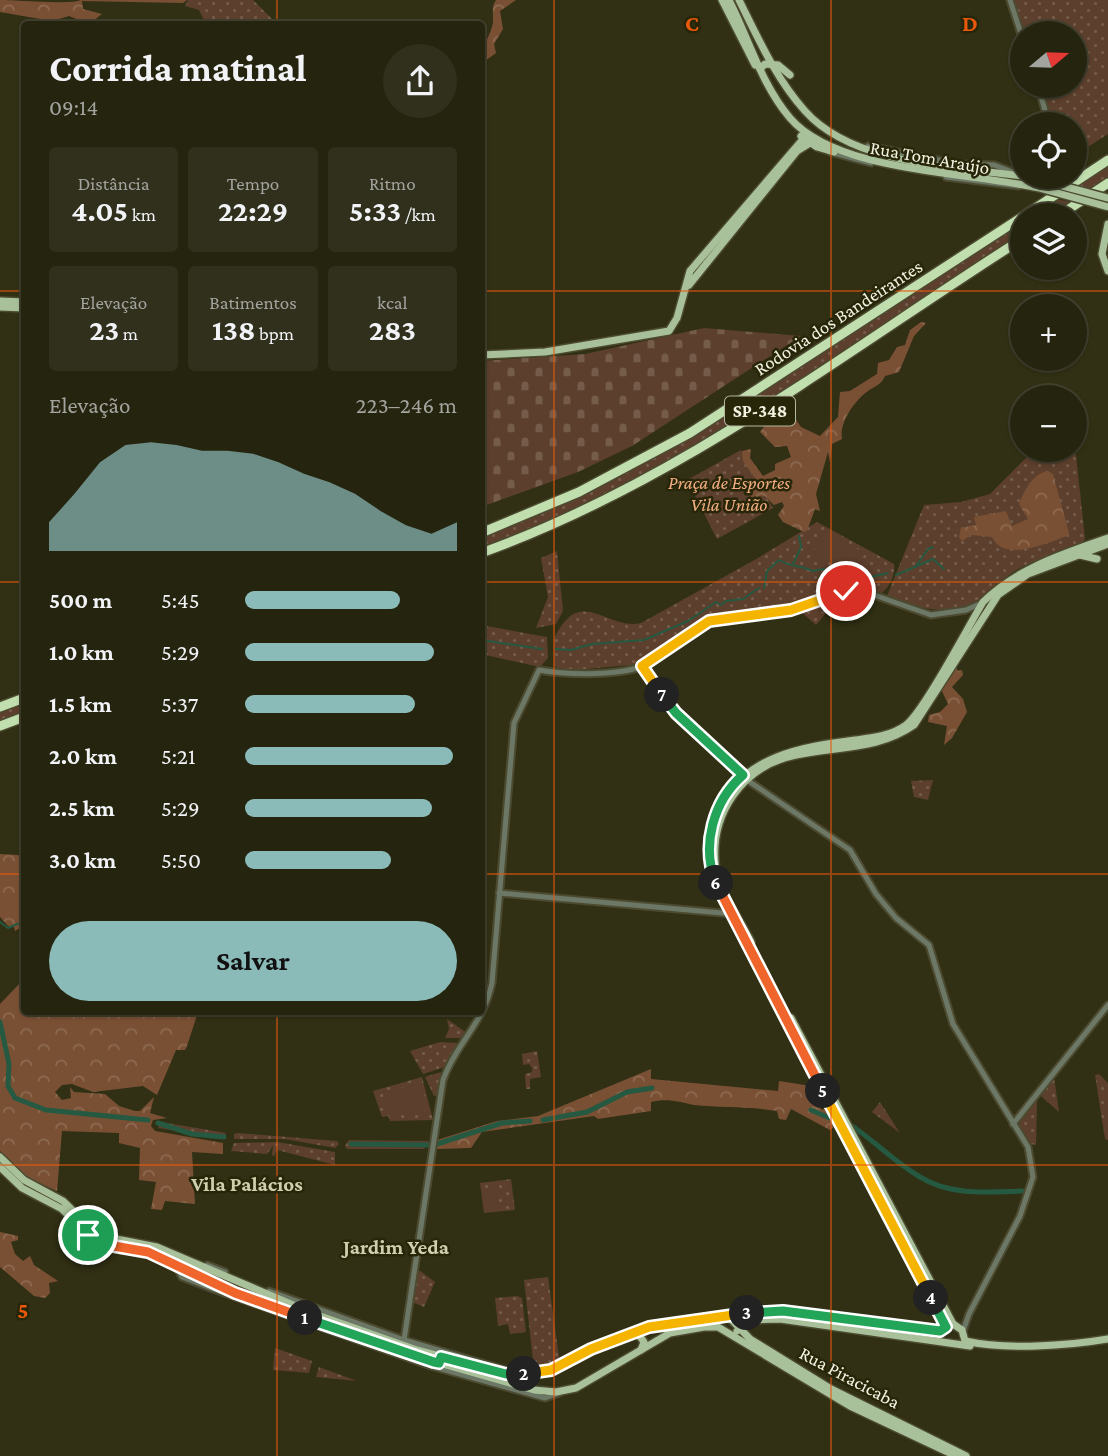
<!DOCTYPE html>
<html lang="pt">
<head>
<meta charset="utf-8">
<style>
  body { margin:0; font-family:"Crimson Pro",serif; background:#31301d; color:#f1f3f6; height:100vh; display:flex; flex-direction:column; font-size:26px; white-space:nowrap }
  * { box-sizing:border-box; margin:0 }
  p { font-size:23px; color:#a3a49e }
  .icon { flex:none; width:38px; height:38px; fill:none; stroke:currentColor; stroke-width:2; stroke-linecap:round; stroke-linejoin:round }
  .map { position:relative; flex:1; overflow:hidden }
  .sheet { position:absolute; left:21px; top:21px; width:464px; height:994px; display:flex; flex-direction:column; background:#25240f; border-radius:7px; box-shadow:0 2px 5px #0004,0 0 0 2px #42412f }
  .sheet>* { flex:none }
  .needle { width:46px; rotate:71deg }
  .controls { position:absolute; left:1010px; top:21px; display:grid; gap:14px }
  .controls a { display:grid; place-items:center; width:77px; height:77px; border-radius:50%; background:#25240f; box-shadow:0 2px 5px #0004,0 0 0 2px #42412f; font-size:35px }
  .pin { position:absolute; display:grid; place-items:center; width:60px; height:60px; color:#fff; margin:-30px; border:4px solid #fff; border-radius:50%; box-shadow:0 2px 7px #0007 }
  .km { position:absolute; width:35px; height:35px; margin:-18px; border-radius:50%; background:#222; color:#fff; font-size:19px; line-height:35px; text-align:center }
  .round { display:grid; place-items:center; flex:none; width:74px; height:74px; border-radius:37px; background:#31301d }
  .overview { display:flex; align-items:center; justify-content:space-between; height:119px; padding:0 28px }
  h1 { font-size:38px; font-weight:700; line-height:52px }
  .metrics { display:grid; grid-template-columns:repeat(3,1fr); gap:10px; height:119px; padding:7px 28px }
  .metrics div { display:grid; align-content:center; border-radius:7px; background:#31301d; text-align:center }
  .metrics b { font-size:30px; font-weight:700 }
  .metrics small { font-size:19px; font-weight:400 }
  .metrics p { font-size:19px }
  .chart { height:196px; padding:14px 28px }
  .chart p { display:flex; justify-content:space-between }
  .chart svg { width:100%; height:126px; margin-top:7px; fill:#8bbbb9; opacity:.7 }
  .button { display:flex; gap:14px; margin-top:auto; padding:14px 28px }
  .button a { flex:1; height:80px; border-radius:42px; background:#8bbbb9; color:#111; font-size:28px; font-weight:700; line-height:80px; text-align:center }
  ul { padding:0 28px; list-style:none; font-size:23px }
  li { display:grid; grid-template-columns:112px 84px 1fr; align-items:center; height:52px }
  li i { height:18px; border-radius:9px; background:#8bbbb9 }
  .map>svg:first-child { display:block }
  .green { fill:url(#green-dots) }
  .forest { fill:url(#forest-crowns) }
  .cemetery { fill:url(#cemetery-stones) }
  .pitch { fill:#5c3f2c }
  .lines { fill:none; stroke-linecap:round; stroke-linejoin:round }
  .stream { stroke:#255941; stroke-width:2 }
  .river { stroke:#255941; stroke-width:5 }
  .minor-casing { stroke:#4c4b31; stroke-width:9 }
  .major-casing { stroke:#4c4b31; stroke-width:10 }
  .highway-casing { stroke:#4c4b31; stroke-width:12 }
  .minor { stroke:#6c7865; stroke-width:5 }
  .major { stroke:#a9c19b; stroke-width:7 }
  .highway { stroke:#c1deaf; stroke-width:9 }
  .major-bridge-casing { stroke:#4c4b31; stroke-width:10; stroke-linecap:butt }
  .major-bridge { stroke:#a9c19b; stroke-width:7 }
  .split-1-casing { stroke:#fff; stroke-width:14 }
  .split-2-casing { stroke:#fff; stroke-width:14 }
  .split-3-casing { stroke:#fff; stroke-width:14 }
  .split-4-casing { stroke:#fff; stroke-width:14 }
  .split-5-casing { stroke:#fff; stroke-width:14 }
  .split-6-casing { stroke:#fff; stroke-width:14 }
  .split-7-casing { stroke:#fff; stroke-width:14 }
  .split-8-casing { stroke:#fff; stroke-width:14 }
  .split-1 { stroke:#f0652b; stroke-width:9 }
  .split-2 { stroke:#22a559; stroke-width:9 }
  .split-3 { stroke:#f5b400; stroke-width:9 }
  .split-4 { stroke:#22a559; stroke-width:9 }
  .split-5 { stroke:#f5b400; stroke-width:9 }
  .split-6 { stroke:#f0652b; stroke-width:9 }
  .split-7 { stroke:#22a559; stroke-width:9 }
  .split-8 { stroke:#f5b400; stroke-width:9 }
  .grid { fill:none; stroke:#e8590c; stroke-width:2; stroke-opacity:0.55 }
  .labels { text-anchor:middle; stroke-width:5; stroke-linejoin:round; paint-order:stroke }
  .shield { fill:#272609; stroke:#b6b6a1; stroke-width:2 }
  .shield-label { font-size:18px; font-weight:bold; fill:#f3f3e2 }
  .street-label { font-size:19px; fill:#f3f3e2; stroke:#272609 }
  .park-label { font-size:19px; font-style:italic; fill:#f2ad80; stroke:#272609 }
  .neighbourhood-label { font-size:21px; font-weight:bold; fill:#cfcfae; stroke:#272609 }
  .grid-label { font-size:23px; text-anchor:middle; font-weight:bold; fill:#e8590c; stroke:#272609; stroke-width:5; stroke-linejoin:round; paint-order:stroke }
</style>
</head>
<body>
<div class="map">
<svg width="1108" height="1456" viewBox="0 0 1108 1456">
  <defs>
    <pattern id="green-dots" width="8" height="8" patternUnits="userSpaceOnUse" patternTransform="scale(1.75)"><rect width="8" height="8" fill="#5c3f2c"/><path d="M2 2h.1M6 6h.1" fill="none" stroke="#745b4a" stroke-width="1.8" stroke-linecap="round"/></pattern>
    <pattern id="forest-crowns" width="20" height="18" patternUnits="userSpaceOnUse" patternTransform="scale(1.75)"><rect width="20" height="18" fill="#7a5034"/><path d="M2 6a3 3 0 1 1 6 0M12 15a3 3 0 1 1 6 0" fill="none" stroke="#8d6a51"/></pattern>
    <pattern id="cemetery-stones" width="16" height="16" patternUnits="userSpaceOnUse" patternTransform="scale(1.75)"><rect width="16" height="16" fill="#5c3f2c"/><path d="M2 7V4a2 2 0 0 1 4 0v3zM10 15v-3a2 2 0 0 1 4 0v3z" fill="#745b4a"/></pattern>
  </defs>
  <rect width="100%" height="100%" fill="#313014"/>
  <!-- green -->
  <g class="green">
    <polygon points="188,0 253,0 277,24 206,24 199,10 185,6"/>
    <polygon points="1013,0 1108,0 1108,134 1075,155 1074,124 1054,124 1041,86 1074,86 1074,33 1024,33"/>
    <polygon points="1108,164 1108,179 1079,196 1065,192"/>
    <polygon points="1055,199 1071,202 1051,215 1031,215"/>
    <polygon points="1022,221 1022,235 717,435 566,514 481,549 481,536 595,487 919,290"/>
    <polygon points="741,450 773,508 717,539 687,480"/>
    <path d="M 1034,450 L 1073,450 L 1076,455 L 1085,538 L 1082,545 C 1061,552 1039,558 1020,568 C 1005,576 994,589 981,598 C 951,619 918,608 887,596 L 924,505 L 961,502 L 990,494 Z"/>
    <path d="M 817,522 L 894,564 C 896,575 888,591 878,595 L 860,588 L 790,608 L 708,619 L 641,664 L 564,671 L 554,666 L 554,639 C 580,583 607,631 641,623 L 758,558 Z"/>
    <polygon points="557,551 563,611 556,624 536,628 548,597 541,558"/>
    <polygon points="837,596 839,598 816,625 799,610"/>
    <polygon points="481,625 547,637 548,658 540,667 481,654"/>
    <polygon points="24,701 24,714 0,723 0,710"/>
    <polygon points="933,780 928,800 914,797 911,781"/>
    <polygon points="447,1019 467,1033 462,1038 445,1038 449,1029"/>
    <polygon points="440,1042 459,1043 445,1067 423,1074 410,1051"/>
    <polygon points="537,1051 541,1077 530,1079 530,1089 526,1089 525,1074 532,1072 532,1068 529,1064 523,1065 522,1054"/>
    <polygon points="441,1072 437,1095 434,1096 425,1077"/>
    <polygon points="1099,1074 1108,1083 1108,1140 1105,1139 1095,1075"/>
    <polygon points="422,1077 433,1120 390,1121 388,1116 382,1117 373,1091"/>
    <polygon points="1054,1077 1059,1112 1041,1096"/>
    <polygon points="1035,1100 1037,1102 1036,1145 1030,1144 1018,1123"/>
    <polygon points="880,1102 900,1133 872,1112"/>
    <polygon points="161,1122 226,1133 225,1138 158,1128"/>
    <polygon points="238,1133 337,1141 339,1144 335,1148 285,1139 234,1139 234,1134"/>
    <polygon points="349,1140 428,1141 429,1143 424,1149 347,1149 345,1146"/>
    <polygon points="277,1142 335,1152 335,1165 277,1150 274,1156 272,1155 273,1146 267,1154 231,1151 234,1143"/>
    <polygon points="511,1179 515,1210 484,1213 480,1183"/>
    <polygon points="416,1268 435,1282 424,1307 412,1302"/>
    <polygon points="548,1277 560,1364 534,1369 524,1280"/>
    <polygon points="517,1296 522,1298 526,1332 510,1334 508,1324 498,1326 495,1298"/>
    <polygon points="275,1348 312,1361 309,1373 273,1370"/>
    <polygon points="319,1367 357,1381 316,1377"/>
  </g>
  <!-- forest -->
  <g class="forest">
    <path d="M 0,0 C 19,0 70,5 81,0 L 187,0 L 183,3 L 82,1 L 83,9 L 102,14 L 89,24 L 69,16 L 52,21 L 0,12 Z"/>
    <path d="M 496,0 L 516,0 L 500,11 L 503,29 L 494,44 L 496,53 L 485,61 L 483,70 C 478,52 487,43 492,27 C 495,18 490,8 496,0 Z"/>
    <path d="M 921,322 L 926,323 L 914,336 L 899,372 L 885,376 C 881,385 875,386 868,391 C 854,401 839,423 842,439 L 832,444 L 830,462 L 828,452 L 816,494 L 820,511 L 815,509 L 807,531 L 804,532 L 783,522 L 778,515 L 784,506 L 782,502 L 774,505 L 765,496 L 751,497 L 757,481 L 743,461 L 742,451 L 751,449 L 750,458 L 763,476 L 775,470 L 775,464 L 791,457 L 787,446 L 775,447 L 760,432 L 770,418 L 783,412 L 784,398 L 789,396 L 794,398 L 789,409 L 801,427 L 820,436 L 838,417 L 840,392 L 850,391 L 877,374 L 878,363 L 889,360 L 897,347 L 905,345 L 910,330 Z"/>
    <path d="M 1048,471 L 1053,474 L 1069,533 L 1067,536 C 1047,543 1004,563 992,537 L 971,535 L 962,541 L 959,537 L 961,528 L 976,525 L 974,517 L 1006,511 L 1012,526 L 1028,519 L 1019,504 C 1024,491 1032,474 1048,471 Z"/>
    <polygon points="955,665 958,671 962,670 963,675 952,687 963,699 967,712 952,738 944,745 947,726 928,722 929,715 940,712 948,704 940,687"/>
    <polygon points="0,854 18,855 24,859 19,872 24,874 24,933 20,928 15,931 14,927 8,926 0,917"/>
    <polygon points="24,979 24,1012 198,1012 187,1046 185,1050 176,1050 157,1095 143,1086 93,1092 72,1084 62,1085 55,1092 62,1100 71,1098 70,1087 74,1092 105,1094 119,1106 135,1111 140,1111 154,1097 150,1113 167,1118 153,1120 151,1126 155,1131 223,1143 223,1154 192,1152 195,1204 165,1201 162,1210 151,1209 156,1182 139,1180 140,1148 119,1143 119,1133 62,1131 57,1191 24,1176 0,1151 0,1004"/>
    <path d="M 651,1069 L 651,1079 L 778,1091 L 779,1081 L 817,1087 L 811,1096 L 822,1110 L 828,1106 L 846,1138 L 843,1140 L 834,1127 L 830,1130 L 791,1109 L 786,1120 L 779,1119 L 777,1111 C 749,1106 722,1108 694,1105 C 679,1102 668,1098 651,1102 L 651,1111 L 598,1119 L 594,1116 L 482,1132 L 471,1148 L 437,1149 L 437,1140 L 497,1121 L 538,1116 Z"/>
    <polygon points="0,1232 18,1236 18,1240 11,1242 15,1254 23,1261 30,1256 34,1265 58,1281 49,1283 50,1293 45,1298 34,1296 0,1267"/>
  </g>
  <!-- cemetery -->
  <polygon class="cemetery" points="704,328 801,336 632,446 578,472 481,507 481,361 585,354"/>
  <!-- pitch -->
  <g class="pitch">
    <polygon points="823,530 865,553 854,575 813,553"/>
    <polygon points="422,1084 427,1110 389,1117 384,1091"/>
    <polygon points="495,1190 498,1209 486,1211 483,1191"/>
  </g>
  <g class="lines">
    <!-- stream -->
    <g class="stream">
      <polyline points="793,564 801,547 799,536"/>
      <polyline points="916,566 928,549 933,547"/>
      <polyline points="896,575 933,559 944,569"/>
      <path d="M 764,588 L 767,571 L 779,560 C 790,567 800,565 813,571 L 823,569 L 854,581 L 888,573"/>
      <polyline points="481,640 542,649"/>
      <polyline points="555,649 571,650 592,644 644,640 688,621 716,602 721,605 726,601 743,599 759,588"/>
      <polyline points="0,922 8,928 24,921"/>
    </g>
    <!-- river -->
    <g class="river">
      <polyline points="0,1022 9,1064 8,1086 15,1098 46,1110 148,1120"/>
      <polyline points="811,1110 832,1119"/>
      <polyline points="543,1120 587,1112 627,1092 652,1088"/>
      <polyline points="158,1123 192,1134 224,1137"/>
      <path d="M 849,1124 C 874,1140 894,1162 920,1177 C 951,1196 987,1192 1022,1191"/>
      <polyline points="351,1144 428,1145"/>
      <polyline points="437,1144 502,1123 530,1121"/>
    </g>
    <defs>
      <g id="minor">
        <polyline points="1010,0 1022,37"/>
        <polyline points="1038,86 1049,124"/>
        <polyline points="868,146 958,164 994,165 1015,173"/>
        <polyline points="830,152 871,163"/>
        <polyline points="1015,172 1022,164"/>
        <polyline points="946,177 1019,186"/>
        <polyline points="642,666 676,713 747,780 850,850 876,894 896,918 929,945 953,1024 1028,1147 1033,1177 1020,1216 969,1314 963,1331"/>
        <polyline points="499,893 733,914"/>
        <polyline points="1013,1124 1108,1005"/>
        <polyline points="176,1266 182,1277 213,1289 431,1366 545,1398 559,1393"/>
        <polyline points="206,1269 207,1265 225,1272"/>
        <polyline points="269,1291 404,1340 512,1372"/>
        <path d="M 404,1340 L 443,1080 C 456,1043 483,1025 492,983 L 514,723 L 539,670 C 568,675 626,677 652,662 C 672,649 687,629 709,621 L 791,610 L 854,588 L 931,615 L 966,610 L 982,603"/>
      </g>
      <g id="major">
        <polyline points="722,0 755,65"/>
        <path d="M 729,0 C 749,39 761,84 790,118 C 837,173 971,172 1039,188"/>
        <path d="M 739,0 C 758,38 776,79 805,111 C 853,165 955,167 1022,176"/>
        <polyline points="760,69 765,64 778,65 790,75"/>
        <polyline points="801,136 817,147 834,152"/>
        <polyline points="1027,177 1044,181"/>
        <polyline points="1108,224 1102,254 1108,271"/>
        <polyline points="689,285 797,151 810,143"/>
        <polyline points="0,301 24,302"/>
        <polyline points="0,307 24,308"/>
        <polyline points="481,355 545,352 669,331 677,318 690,271 804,138"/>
        <polyline points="1080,555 1097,559"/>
        <path d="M 751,942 C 741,921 720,894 716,870 C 708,815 742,766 796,755 C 837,746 879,750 914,725 L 998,595 L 1028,574 L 1108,544"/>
        <polyline points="791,1018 953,1324"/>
        <path d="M 0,1157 L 24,1180 L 63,1201 L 92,1229 L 106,1237 L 157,1247 L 312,1313 L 417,1350 L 506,1374 L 535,1374 L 552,1370 L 591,1349 L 649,1327 L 768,1311 L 940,1331 L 953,1324 L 962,1330 L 965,1341 C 1006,1350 1067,1346 1108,1339"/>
        <polyline points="0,1167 22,1188 62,1209 85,1232 102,1243 148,1252 235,1293 404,1353 534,1390 556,1392 576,1388 670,1333 704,1327 718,1327 850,1406 956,1456"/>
        <polyline points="728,1316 750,1339 831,1389 966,1456"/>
        <path d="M 946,1327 L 715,882 C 707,860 707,830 718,809 C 745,756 801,747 855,740 C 872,738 891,736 906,725 C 924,711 968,627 983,602 C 1018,568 1062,554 1108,538"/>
        <polyline points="636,1331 644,1342 641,1350"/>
        <polyline points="737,1331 749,1320 780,1319 970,1346"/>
      </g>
      <g id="highway">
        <polyline points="1025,215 1108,160"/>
        <polyline points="1060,215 1108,183"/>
        <polyline points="481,533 579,492 690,433 1022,217"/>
        <path d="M 481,553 C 679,482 846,351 1022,239"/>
        <polyline points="0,707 24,698"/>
        <polyline points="0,726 24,717"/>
      </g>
    </defs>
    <!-- minor casing -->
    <use href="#minor" class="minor-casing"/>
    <!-- major casing -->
    <use href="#major" class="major-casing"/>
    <!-- highway casing -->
    <use href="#highway" class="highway-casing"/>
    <!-- minor -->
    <use href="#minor" class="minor"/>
    <!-- major -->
    <use href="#major" class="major"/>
    <!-- highway -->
    <use href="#highway" class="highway"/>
    <defs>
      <g id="major-bridge">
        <polyline points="1044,181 1108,198"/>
        <polyline points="1039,188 1108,207"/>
      </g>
    </defs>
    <!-- major-bridge casing -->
    <use href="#major-bridge" class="major-bridge-casing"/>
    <!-- major-bridge -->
    <use href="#major-bridge" class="major-bridge"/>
  </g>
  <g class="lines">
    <defs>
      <polyline id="split-1" points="88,1235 108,1245 148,1252 235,1293 305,1318"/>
      <polyline id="split-2" points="305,1318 434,1362 439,1363 441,1357 506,1374 524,1374"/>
      <polyline id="split-3" points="524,1374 551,1370 591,1349 649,1327 747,1313"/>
      <polyline id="split-4" points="747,1313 783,1311 940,1331 946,1327 931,1298"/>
      <polyline id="split-5" points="823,1091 931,1298"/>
      <polyline id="split-6" points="716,883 823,1091"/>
      <path id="split-7" d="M 662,695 L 676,713 L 743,775 C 713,801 701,846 716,883"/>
      <polyline id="split-8" points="662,695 642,666 709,621 791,610 846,591"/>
    </defs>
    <!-- split-1 casing -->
    <use href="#split-1" class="split-1-casing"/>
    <!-- split-2 casing -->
    <use href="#split-2" class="split-2-casing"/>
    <!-- split-3 casing -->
    <use href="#split-3" class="split-3-casing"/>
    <!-- split-4 casing -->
    <use href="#split-4" class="split-4-casing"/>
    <!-- split-5 casing -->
    <use href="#split-5" class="split-5-casing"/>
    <!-- split-6 casing -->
    <use href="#split-6" class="split-6-casing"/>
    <!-- split-7 casing -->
    <use href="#split-7" class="split-7-casing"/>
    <!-- split-8 casing -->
    <use href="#split-8" class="split-8-casing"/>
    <!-- split-1 -->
    <use href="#split-1" class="split-1"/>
    <!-- split-2 -->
    <use href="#split-2" class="split-2"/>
    <!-- split-3 -->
    <use href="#split-3" class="split-3"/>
    <!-- split-4 -->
    <use href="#split-4" class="split-4"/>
    <!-- split-5 -->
    <use href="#split-5" class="split-5"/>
    <!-- split-6 -->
    <use href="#split-6" class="split-6"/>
    <!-- split-7 -->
    <use href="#split-7" class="split-7"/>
    <!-- split-8 -->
    <use href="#split-8" class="split-8"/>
  </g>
  <!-- grid -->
  <path class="grid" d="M 277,0 L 277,24M 554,0 L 554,1456M 831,0 L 831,1456M 0,291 L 24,291M 481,291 L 1108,291M 0,582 L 24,582M 481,582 L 1108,582M 0,874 L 24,874M 481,874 L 1108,874M 277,1012 L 277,1456M 0,1165 L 1108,1165"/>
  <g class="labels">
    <!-- shield labels -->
    <rect class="shield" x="725" y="396.5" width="70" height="29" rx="5"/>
    <g class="shield-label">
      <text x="760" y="417">SP-348</text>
    </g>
    <!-- street labels -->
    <g class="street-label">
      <text transform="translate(930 157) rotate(10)" y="7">Rua Tom Araújo</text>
      <text transform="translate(838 317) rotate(-33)" y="7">Rodovia dos Bandeirantes</text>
      <text transform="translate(850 1377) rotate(28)" y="7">Rua Piracicaba</text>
    </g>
    <!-- park labels -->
    <g class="park-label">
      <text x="729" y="489">Praça de Esportes<tspan x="729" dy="22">Vila União</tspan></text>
    </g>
    <!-- neighbourhood labels -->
    <g class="neighbourhood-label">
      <text x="247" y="1191">Vila Palácios</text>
      <text x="396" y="1254">Jardim Yeda</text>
    </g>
  </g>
  <g class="grid-label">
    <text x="692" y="31">C</text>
    <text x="970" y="31">D</text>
    <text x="23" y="1318">5</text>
  </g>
</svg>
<div class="controls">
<a><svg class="needle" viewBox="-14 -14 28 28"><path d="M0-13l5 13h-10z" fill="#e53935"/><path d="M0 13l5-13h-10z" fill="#a3a49e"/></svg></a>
<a><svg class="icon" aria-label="locate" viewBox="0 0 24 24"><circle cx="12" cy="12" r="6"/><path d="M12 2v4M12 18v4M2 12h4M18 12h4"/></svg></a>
<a><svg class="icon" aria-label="layers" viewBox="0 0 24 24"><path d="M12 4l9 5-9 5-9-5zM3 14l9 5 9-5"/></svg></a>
<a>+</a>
<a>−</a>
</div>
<div class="pin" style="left:88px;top:1235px;background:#1e9e55"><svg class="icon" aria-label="arrive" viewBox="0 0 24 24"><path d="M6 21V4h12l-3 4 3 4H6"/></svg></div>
<div class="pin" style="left:846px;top:591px;background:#d93025"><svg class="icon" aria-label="check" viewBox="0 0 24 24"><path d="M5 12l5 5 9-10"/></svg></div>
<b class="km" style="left:305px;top:1318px">1</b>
<b class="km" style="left:524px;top:1374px">2</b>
<b class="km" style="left:747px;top:1313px">3</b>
<b class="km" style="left:931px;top:1298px">4</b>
<b class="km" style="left:823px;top:1091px">5</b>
<b class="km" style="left:716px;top:883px">6</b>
<b class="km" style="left:662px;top:695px">7</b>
<section class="sheet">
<div class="overview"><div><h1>Corrida matinal</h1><p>09:14</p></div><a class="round"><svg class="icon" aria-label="share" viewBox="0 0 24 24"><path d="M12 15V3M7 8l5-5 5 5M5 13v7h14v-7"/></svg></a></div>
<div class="metrics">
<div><p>Distância</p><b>4.05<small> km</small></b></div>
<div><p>Tempo</p><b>22:29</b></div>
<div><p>Ritmo</p><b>5:33<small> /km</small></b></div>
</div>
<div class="metrics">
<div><p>Elevação</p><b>23<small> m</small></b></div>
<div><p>Batimentos</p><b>138<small> bpm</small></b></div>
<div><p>kcal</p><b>283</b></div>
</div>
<div class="chart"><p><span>Elevação</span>223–246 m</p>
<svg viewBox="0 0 160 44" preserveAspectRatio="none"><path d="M0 44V34L10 24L20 13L30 7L40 6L50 7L60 9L70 9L80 10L90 13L100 17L110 20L120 24L130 30L140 35L150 38L160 34V44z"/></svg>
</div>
<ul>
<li><b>500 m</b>5:45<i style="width:73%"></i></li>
<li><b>1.0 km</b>5:29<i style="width:89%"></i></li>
<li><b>1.5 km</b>5:37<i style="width:80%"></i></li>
<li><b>2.0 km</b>5:21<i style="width:98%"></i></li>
<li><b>2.5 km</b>5:29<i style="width:88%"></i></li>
<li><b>3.0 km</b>5:50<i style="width:69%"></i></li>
</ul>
<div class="button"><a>Salvar</a></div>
</section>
</div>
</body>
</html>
